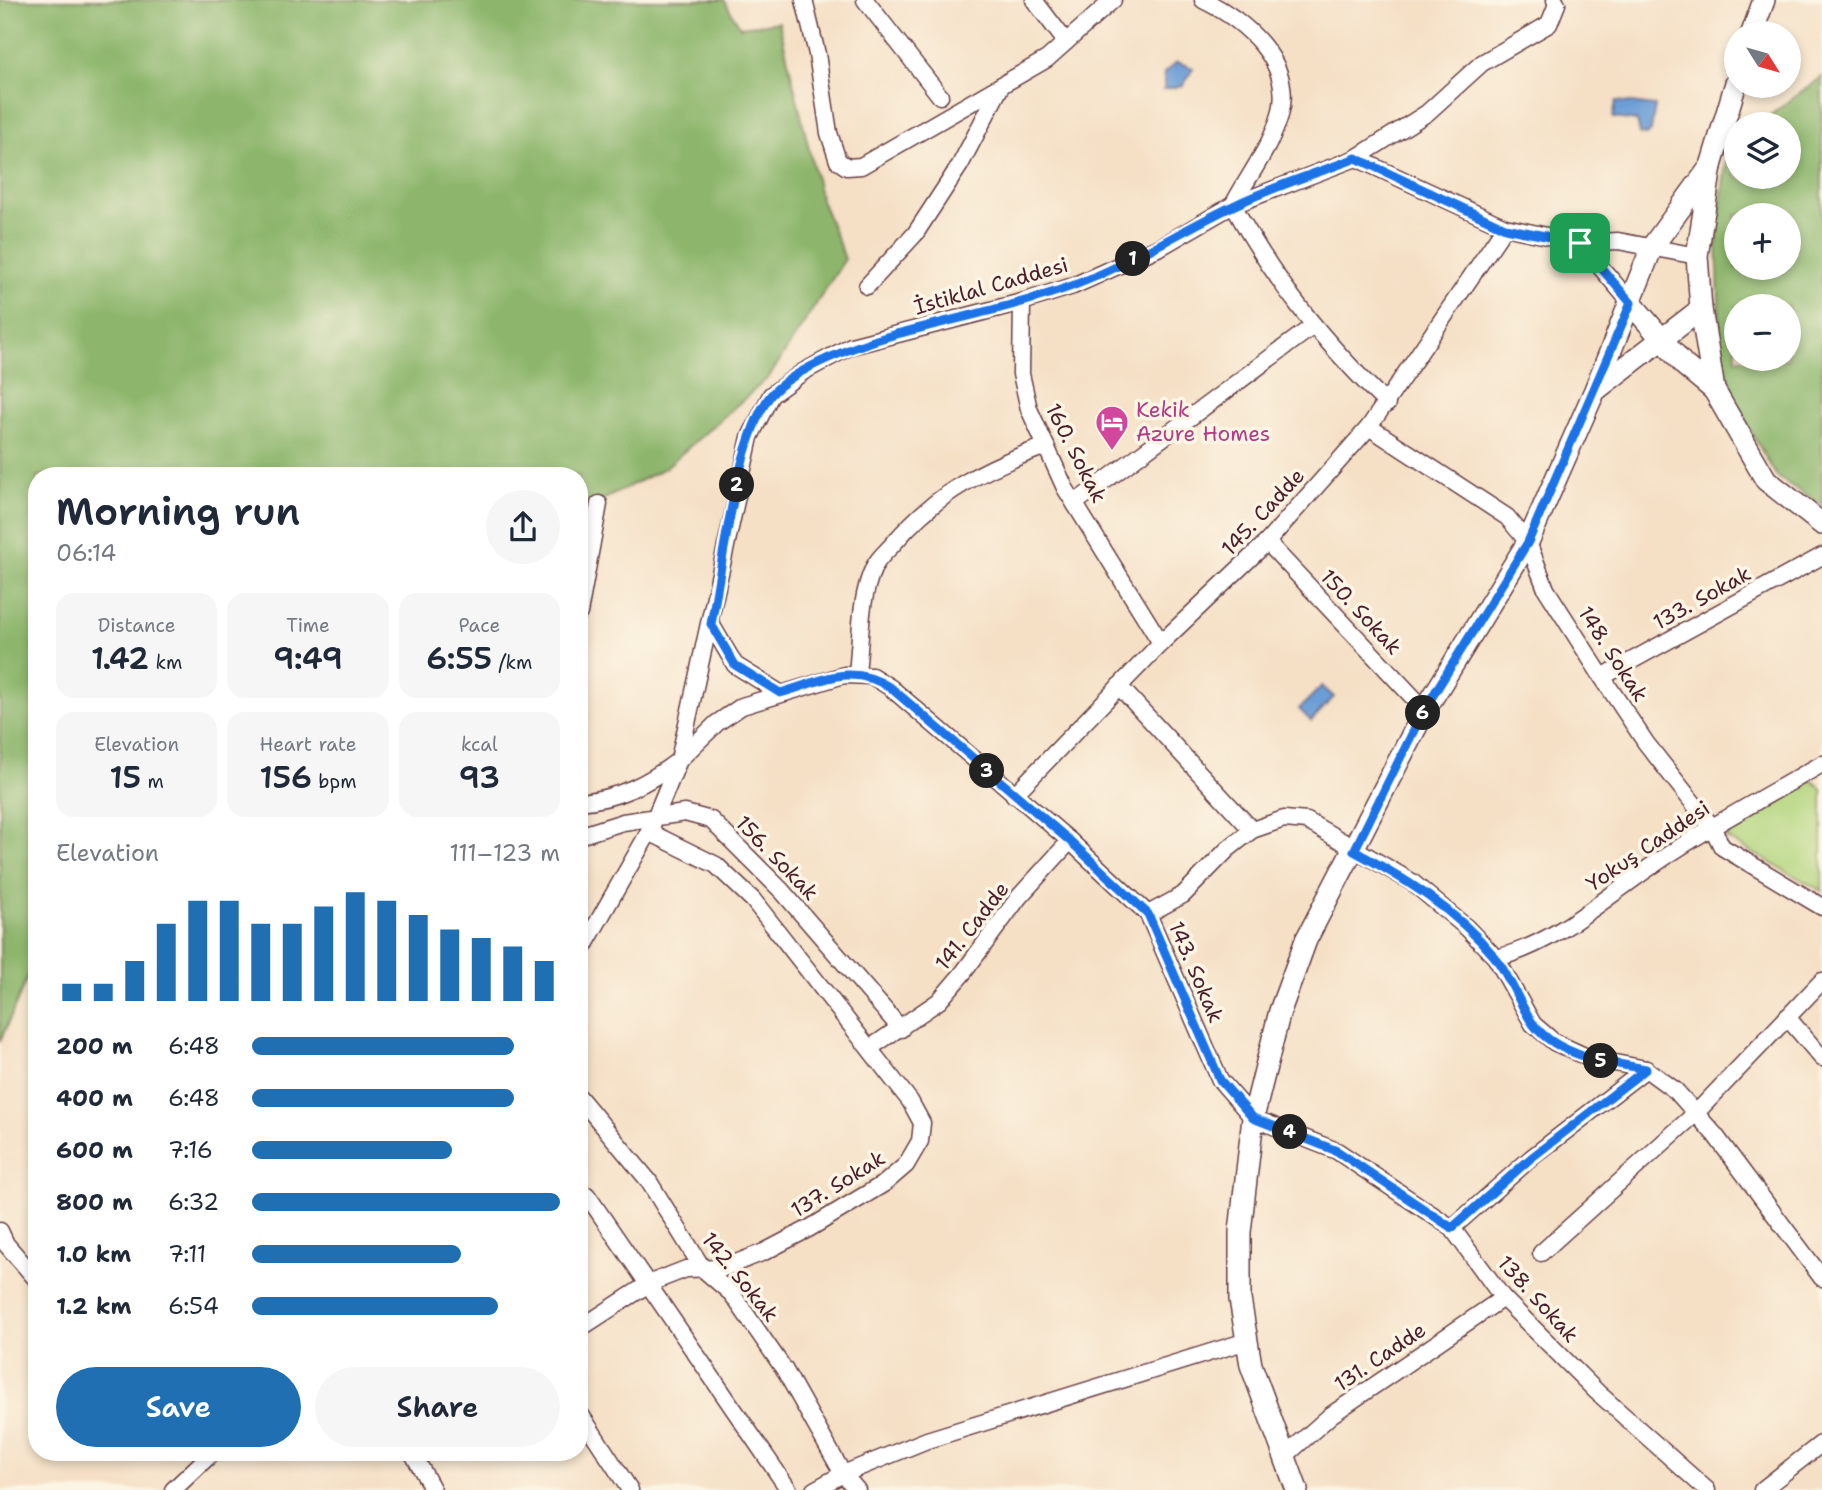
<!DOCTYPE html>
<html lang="en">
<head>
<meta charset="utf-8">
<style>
  body { margin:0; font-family:"Shantell Sans",sans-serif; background:#f6f6f7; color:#1f2937; height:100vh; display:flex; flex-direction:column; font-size:26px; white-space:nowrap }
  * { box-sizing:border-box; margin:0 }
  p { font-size:23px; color:#747a83 }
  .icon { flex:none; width:38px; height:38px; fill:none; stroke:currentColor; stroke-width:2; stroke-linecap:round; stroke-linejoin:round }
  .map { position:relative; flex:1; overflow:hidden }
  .panel { position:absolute; left:28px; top:467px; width:560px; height:994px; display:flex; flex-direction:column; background:#fff; border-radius:28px; box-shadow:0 4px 10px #0003 }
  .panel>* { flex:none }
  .needle { width:46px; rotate:127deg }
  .buttons { position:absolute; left:1724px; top:21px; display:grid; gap:14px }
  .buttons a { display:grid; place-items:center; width:77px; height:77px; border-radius:50%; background:#fff; box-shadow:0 4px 10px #0003; font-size:35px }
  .pin { position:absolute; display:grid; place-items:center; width:60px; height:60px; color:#fff; margin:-30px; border-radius:14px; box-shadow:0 4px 10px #0006 }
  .km { position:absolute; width:35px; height:35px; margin:-18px; border-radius:50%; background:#222; color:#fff; font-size:19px; line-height:35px; text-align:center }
  .round { display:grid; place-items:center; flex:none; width:74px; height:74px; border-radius:37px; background:#f6f6f7 }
  .head { display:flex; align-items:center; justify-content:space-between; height:119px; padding:0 28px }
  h1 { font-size:38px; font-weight:600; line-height:52px }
  .metrics { display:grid; grid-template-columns:repeat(3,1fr); gap:10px; height:119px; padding:7px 28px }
  .metrics div { display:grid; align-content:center; border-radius:18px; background:#f6f6f7; text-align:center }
  .metrics b { font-size:30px; font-weight:600 }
  .metrics small { font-size:19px; font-weight:400 }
  .metrics p { font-size:19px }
  .chart { height:196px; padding:14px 28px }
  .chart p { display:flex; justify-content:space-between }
  .chart svg { width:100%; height:126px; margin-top:7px; stroke:#1f6fb2; stroke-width:6 }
  .action { display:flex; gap:14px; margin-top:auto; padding:14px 28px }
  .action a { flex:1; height:80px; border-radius:42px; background:#1f6fb2; color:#fff; font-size:28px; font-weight:600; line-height:80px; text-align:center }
  .action a+a { background:#f6f6f7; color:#1f2937 }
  ul { padding:0 28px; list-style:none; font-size:23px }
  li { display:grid; grid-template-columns:112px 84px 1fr; align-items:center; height:52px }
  li i { height:18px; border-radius:9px; background:#1f6fb2 }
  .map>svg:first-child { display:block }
  .green { fill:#b2d57d; stroke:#7e7a54; stroke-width:2 }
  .forest { fill:#8db66c; stroke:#6c6a4c; stroke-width:2; fill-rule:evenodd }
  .water { fill:#6c9dd6; stroke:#5b5e80; stroke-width:2 }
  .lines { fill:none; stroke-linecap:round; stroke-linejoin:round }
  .minor-casing { stroke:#643c42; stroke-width:19 }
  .major-casing { stroke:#643c42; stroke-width:24 }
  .minor { stroke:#fff; stroke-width:16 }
  .major { stroke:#fff; stroke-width:21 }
  .route-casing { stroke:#fff; stroke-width:14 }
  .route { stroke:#1a73e8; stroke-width:9 }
  .labels { text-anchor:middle; stroke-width:7; stroke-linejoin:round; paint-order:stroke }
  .street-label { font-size:21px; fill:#4a1f2b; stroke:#fcf5e5 }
  .hotel-label { font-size:21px; fill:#b23c85; stroke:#fcf5e5; text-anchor:start }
</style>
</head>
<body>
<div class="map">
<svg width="1822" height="1490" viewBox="0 0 1822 1490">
  <rect width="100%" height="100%" fill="#fcf5e5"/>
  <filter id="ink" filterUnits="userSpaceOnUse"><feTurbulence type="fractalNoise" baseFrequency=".0143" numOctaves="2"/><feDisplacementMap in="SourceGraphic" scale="14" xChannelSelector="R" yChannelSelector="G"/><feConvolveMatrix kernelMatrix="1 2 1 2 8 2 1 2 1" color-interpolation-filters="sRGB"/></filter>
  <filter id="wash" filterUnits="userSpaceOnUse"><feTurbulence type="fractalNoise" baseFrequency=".00686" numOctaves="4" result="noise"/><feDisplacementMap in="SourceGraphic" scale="28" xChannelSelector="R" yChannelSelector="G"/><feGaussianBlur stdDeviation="1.57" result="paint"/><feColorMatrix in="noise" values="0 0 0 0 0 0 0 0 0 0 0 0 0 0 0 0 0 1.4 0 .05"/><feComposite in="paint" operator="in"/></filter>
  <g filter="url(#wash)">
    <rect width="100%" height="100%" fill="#f5e0c6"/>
    <!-- green -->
    <polygon class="green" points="1812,780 1822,789 1822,891 1726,838 1730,829"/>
    <!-- forest -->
    <g class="forest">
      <polygon points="0,0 724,0 740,27 779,22 821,200 845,259 769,377 665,468 579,512 579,476 37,476 37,954 0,1042"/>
      <path d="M 1822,77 L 1822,505 L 1777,477 L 1721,380 L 1717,234 L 1728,146 L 1736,140 L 1736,177 L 1788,177 L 1788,124 L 1758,124 ZM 1736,215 L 1788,215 L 1788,268 L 1736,268 ZM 1736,306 L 1788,306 L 1788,359 L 1736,359 Z"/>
    </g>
    <!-- water -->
    <g class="water">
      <polygon points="1177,62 1193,68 1183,86 1164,89 1164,73"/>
      <polygon points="1616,101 1655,106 1651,131 1646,135 1640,134 1637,121 1613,118"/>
      <polygon points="1322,686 1334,697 1311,721 1299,709"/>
    </g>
  </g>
  <g filter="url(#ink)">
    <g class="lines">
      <defs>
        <g id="minor">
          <polyline points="804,0 817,54 829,133 838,161 847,167 861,166 1047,59 1113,0"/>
          <polyline points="865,0 940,96"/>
          <polyline points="1034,0 1066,42"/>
          <path d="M 1203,0 C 1244,20 1295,62 1280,115 C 1271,147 1248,176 1233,205 C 1277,285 1323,341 1387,404"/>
          <polyline points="1356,158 1427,113 1482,63 1549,24 1557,4 1555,0"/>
          <polyline points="1580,243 1631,303"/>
          <polyline points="867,286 915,234 960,165 1001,86"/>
          <polyline points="1022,302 1021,374 1029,409 1065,488 1161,643"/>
          <polyline points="1369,427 1507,517 1528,542 1546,589 1602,677 1646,743 1712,827 1722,847 1822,907"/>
          <polyline points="1075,503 1313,326"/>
          <polyline points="1267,542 1425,710"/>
          <polyline points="579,613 599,504"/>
          <polyline points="711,624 735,665 780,693"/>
          <path d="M 857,673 C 861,640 859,598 874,567 C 878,558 888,550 894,543 C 937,492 985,468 1046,446"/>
          <polyline points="1602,677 1822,556"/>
          <polyline points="1119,686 1252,830"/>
          <polyline points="1014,795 1161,643 1267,542 1369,427 1505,227"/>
          <path d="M 579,802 C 618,799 649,783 679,760 L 750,437 L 771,395 L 803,372 L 851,346 L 1022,302 L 1073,286 L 1162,246 L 1233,205 L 1356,158 L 1505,227 L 1580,243 L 1618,241 L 1697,256"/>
          <polyline points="579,836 623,822 685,813 711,820 782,891 901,1029"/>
          <polyline points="1148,914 1183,895 1228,849 1252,830 1284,819 1307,821 1412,882 1467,928 1496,958 1533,1024 1554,1042 1589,1058 1646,1069 1676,1091 1715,1135 1822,1278"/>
          <polyline points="579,955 649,832 679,760 717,723 742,706 844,675 872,676 891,688 1070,841 1148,914 1220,1080 1253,1118 1337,1151 1452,1228 1503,1298 1597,1392 1707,1490"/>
          <path d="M 1496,958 C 1556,944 1605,897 1656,863 C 1709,827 1766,796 1822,764"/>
          <polyline points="1787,1017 1822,1058"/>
          <polyline points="870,1048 939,1001 963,973 1019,897 1070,841"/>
          <polyline points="579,1097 648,1180 703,1269 732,1294 784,1369 843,1474 857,1490"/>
          <polyline points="587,1195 789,1490"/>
          <polyline points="1452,1228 1531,1158 1646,1069"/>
          <polyline points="0,1231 6,1244 37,1280"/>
          <polyline points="1541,1253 1696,1113 1822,981"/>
          <polyline points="579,1329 650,1283 686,1269 723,1268 764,1252 810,1228 885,1183 906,1165 920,1141 922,1123 910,1101 753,900 716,865 649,832"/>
          <polyline points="579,1412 630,1490"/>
          <polyline points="412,1452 433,1490"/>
          <polyline points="1285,1456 1331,1415 1503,1298"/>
          <polyline points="173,1490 213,1452"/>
          <polyline points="814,1490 843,1474 927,1440 1247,1341"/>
          <polyline points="1762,1490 1822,1443"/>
        </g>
        <g id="major">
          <polyline points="1752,33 1764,0"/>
          <polyline points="1736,83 1711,166 1697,256 1701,309 1714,390 1766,480 1822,524"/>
          <polyline points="1631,303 1684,365 1714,390"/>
          <polyline points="1597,389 1701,309"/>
          <polyline points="1297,1490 1251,1365 1240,1299 1240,1232 1253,1118 1280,1011 1306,940 1425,710 1528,542 1595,390 1652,247 1711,166"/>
        </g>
      </defs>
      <!-- minor casing -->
      <use href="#minor" class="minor-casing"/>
      <!-- major casing -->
      <use href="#major" class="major-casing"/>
      <!-- minor -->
      <use href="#minor" class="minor"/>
      <!-- major -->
      <use href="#major" class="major"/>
    </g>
  </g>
  <g class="lines" filter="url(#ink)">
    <defs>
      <path id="route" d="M 1356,158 L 1505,228 L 1580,243 L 1631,303 L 1528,542 L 1424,710 L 1354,851 C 1406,879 1456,910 1494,956 C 1509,975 1518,1001 1531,1021 C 1555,1057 1608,1062 1646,1069 L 1531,1158 L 1452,1228 L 1337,1151 L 1253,1118 L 1220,1080 L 1148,914 L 1070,841 L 891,688 C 850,662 823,681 780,693 L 735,665 L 711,624 C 722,568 737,436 771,395 C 794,368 860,344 893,335 C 953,319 1014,307 1072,286 C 1129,265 1178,232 1233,206 C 1272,187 1315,174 1356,158 Z"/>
    </defs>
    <!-- route casing -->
    <use href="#route" class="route-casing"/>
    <!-- route -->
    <use href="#route" class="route"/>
  </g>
  <!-- icons -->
  <defs>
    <symbol id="hotel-pin" viewBox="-11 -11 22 30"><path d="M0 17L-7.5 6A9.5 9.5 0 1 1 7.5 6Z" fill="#d1479c" stroke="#fcf5e5"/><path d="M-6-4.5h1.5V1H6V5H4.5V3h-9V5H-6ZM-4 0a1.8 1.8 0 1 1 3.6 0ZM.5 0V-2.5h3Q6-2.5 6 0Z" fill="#fff"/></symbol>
  </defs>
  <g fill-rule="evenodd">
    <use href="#hotel-pin" x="1093" y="403" width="38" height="52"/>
  </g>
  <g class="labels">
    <!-- street labels -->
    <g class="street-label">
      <text transform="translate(991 286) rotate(-16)" y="7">İstiklal Caddesi</text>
      <text transform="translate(1076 453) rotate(63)" y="7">160. Sokak</text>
      <text transform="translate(1263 512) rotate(-47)" y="7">145. Cadde</text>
      <text transform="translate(1702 598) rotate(-29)" y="7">133. Sokak</text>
      <text transform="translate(1361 612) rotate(47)" y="7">150. Sokak</text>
      <text transform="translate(1613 654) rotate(57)" y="7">148. Sokak</text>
      <text transform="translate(1648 846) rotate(-34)" y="7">Yokuş Caddesi</text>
      <text transform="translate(777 858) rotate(46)" y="7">156. Sokak</text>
      <text transform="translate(972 926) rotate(-52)" y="7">141. Cadde</text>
      <text transform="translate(1196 972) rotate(67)" y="7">143. Sokak</text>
      <text transform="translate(838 1184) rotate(-32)" y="7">137. Sokak</text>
      <text transform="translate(740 1277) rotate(51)" y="7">142. Sokak</text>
      <text transform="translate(1538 1299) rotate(48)" y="7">138. Sokak</text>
      <text transform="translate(1380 1357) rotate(-34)" y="7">131. Cadde</text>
    </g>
    <!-- hotel labels -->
    <g class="hotel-label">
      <text x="1136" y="417">Kekik<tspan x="1136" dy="24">Azure Homes</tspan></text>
    </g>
  </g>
</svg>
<div class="buttons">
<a><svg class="needle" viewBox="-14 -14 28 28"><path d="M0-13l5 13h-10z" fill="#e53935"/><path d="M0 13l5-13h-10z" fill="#747a83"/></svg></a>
<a><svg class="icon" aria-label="layers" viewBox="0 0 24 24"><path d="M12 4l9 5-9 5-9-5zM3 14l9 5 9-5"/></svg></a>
<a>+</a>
<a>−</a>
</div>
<div class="pin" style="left:1580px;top:243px;background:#1e9e55"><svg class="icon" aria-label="arrive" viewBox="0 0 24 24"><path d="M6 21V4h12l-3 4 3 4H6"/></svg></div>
<b class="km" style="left:1133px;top:259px">1</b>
<b class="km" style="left:737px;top:485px">2</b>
<b class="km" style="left:987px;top:771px">3</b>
<b class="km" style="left:1290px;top:1132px">4</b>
<b class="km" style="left:1601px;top:1061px">5</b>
<b class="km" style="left:1423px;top:713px">6</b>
<section class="panel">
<div class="head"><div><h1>Morning run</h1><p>06:14</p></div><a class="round"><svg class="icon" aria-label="share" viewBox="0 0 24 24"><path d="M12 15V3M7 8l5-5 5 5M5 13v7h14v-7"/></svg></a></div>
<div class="metrics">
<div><p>Distance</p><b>1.42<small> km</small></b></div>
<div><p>Time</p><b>9:49</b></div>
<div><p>Pace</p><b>6:55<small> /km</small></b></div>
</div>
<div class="metrics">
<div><p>Elevation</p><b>15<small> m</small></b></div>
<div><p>Heart rate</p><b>156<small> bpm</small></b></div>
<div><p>kcal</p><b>93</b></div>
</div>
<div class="chart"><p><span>Elevation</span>111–123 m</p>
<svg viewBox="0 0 160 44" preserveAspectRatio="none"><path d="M5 44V38M15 44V38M25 44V30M35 44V17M45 44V9M55 44V9M65 44V17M75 44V17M85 44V11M95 44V6M105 44V9M115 44V14M125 44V19M135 44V22M145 44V25M155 44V30"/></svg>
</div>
<ul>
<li><b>200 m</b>6:48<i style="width:85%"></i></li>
<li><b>400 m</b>6:48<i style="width:85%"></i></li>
<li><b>600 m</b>7:16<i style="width:65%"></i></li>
<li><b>800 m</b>6:32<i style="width:100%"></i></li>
<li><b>1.0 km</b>7:11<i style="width:68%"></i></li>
<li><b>1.2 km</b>6:54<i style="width:80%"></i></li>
</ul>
<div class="action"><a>Save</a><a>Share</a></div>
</section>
</div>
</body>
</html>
